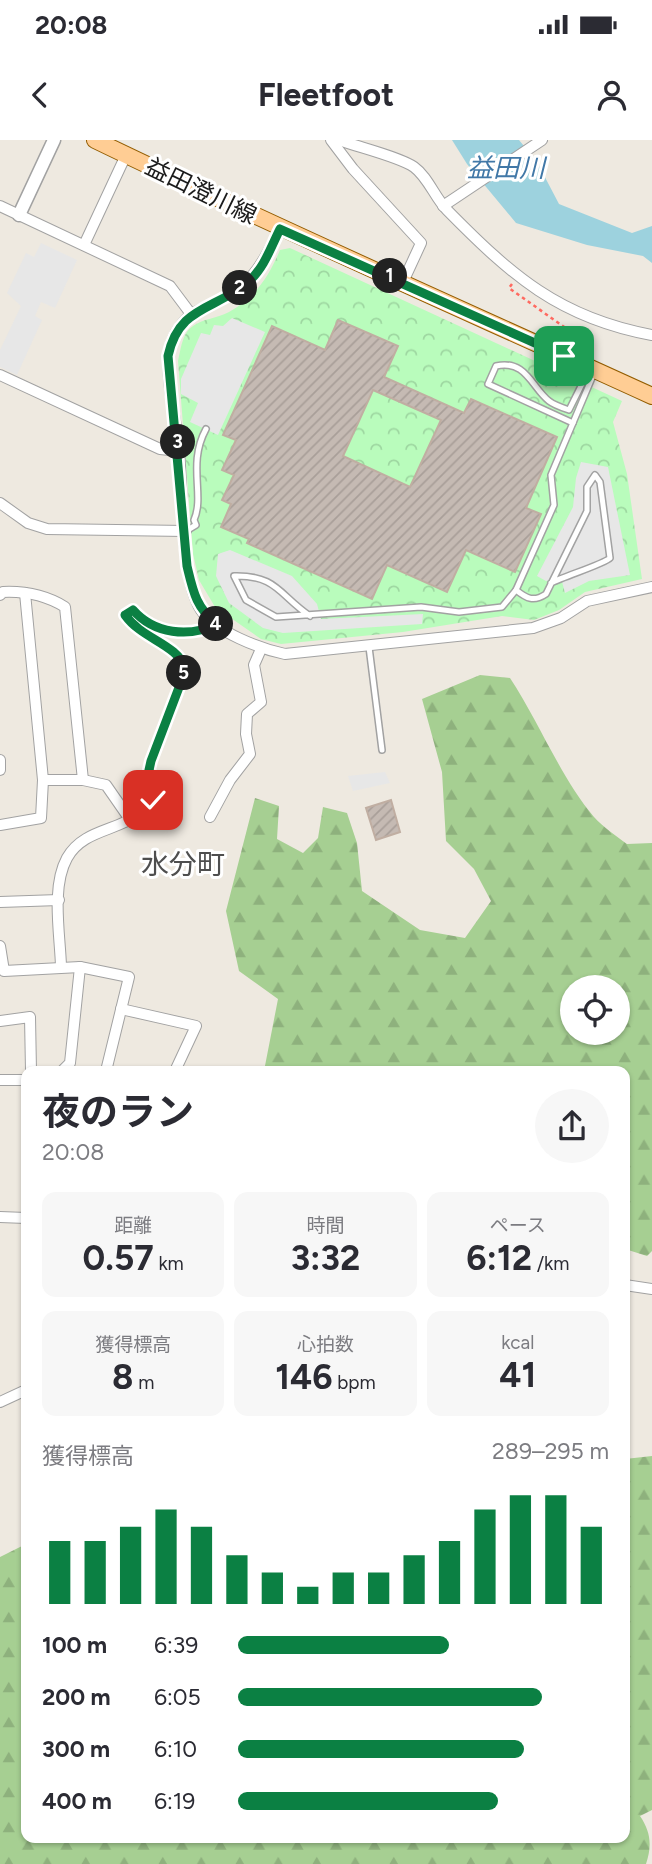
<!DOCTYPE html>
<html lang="ja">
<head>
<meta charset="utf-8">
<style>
  body { margin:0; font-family:Figtree,"Noto Sans JP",sans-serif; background:#f7f7f7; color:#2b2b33; height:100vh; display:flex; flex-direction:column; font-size:26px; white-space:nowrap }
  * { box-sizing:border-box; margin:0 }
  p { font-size:23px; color:#7c7c81 }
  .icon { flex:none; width:38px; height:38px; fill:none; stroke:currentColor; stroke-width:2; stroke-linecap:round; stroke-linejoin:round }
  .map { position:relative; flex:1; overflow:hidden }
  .sheet { position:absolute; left:21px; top:926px; width:609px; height:777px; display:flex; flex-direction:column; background:#fff; border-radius:14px; box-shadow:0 2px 5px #0004 }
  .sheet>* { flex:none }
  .tools { position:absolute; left:560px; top:835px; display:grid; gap:14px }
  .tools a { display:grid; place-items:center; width:70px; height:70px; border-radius:50%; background:#fff; box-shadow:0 2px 5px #0004; font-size:35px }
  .pin { position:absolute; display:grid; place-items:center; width:60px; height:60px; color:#fff; margin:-30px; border-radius:14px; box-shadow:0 4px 10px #0006 }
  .km { position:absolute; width:35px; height:35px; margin:-18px; border-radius:50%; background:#222; color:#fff; font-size:19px; line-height:35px; text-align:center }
  .round { display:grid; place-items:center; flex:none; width:74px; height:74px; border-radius:37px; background:#f7f7f7 }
  .overview { display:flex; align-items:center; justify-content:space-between; height:119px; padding:0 21px }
  h1 { font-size:38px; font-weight:700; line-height:52px }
  .stats { display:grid; grid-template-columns:repeat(3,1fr); gap:10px; height:119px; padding:7px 21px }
  .stats div { display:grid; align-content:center; border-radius:14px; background:#f7f7f7; text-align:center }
  .stats b { font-size:35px; font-weight:700 }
  .stats small { font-size:19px; font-weight:400 }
  .stats p { font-size:19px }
  .chart { height:196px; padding:14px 21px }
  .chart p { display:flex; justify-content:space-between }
  .chart svg { width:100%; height:126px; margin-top:7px; stroke:#0b8043; stroke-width:6 }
  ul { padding:0 21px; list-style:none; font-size:23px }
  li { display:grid; grid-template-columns:112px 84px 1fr; align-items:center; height:52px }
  li i { height:18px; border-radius:9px; background:#0b8043 }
  .status { display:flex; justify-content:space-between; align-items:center; height:49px; padding:0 35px; background:#fff; direction:ltr }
  .status svg { height:19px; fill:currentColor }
  header { display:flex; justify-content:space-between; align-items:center; height:91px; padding:0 21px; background:#fff; font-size:32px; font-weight:700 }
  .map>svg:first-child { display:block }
  .forest { fill:url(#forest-firs); fill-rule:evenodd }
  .park { fill:url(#park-crowns) }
  .parking { fill:#e7e7e7 }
  .water { fill:#9dd2de }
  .building { fill:url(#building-hatch); stroke:#c0aea2; stroke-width:2; fill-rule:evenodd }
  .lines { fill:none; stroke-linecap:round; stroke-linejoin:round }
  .service-casing { stroke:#a2a2a2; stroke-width:8 }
  .minor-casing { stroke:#a2a2a2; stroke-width:12 }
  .tertiary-casing { stroke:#a2a2a2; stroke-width:15 }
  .primary-casing { stroke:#935d00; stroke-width:18 }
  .path { stroke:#ff6a60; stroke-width:2.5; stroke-dasharray:3.5 3.5; stroke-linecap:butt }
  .service { stroke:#fff; stroke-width:5 }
  .minor { stroke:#fff; stroke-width:10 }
  .tertiary { stroke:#fff; stroke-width:12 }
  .primary { stroke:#ffcd94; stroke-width:16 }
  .route-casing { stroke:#fff; stroke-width:14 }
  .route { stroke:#0b8043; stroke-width:9 }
  .labels { text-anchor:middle; stroke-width:6; stroke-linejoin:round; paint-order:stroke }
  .street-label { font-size:24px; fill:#1b1b1b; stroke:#fff }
  .water-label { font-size:26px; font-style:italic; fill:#4178a7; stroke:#fff }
  .quarter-label { font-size:28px; fill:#4e4e4e; stroke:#fff }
</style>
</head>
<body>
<div class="status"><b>20:08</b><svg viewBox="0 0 49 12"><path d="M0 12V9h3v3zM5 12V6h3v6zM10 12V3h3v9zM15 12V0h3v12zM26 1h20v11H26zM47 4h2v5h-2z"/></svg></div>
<header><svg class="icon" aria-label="back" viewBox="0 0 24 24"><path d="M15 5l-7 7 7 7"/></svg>Fleetfoot<svg class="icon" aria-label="person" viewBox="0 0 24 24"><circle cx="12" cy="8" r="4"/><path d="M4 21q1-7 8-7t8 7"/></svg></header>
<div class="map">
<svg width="652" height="1724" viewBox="0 0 652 1724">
  <defs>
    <pattern id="forest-firs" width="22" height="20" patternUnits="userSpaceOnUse" patternTransform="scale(1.75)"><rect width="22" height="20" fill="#a6cf92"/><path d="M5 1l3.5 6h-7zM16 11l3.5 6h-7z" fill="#8eb17d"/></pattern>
    <pattern id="park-crowns" width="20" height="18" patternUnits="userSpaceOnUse" patternTransform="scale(1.75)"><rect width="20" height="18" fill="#b9fcbc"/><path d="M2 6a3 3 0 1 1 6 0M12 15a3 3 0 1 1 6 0" fill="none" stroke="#9ed7a1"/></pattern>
    <pattern id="building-hatch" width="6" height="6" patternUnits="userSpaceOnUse" patternTransform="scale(1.75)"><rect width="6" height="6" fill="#c5bab3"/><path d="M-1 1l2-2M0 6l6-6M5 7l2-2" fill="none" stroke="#a99f99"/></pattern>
  </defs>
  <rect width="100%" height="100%" fill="#eee9e0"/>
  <!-- forest -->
  <g class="forest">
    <path d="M 480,535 L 510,538 C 539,582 561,638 594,677 C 603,687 616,696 627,704 L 652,703 L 652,1111 L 647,1116 L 625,1109 L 625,931 L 264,931 L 278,859 L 239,831 L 226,771 L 255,658 L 279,666 L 277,699 L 303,713 L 318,698 L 323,667 L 347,673 L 357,703 L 362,751 L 420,790 L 465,798 L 491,761 L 474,729 L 446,701 L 442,632 L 422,559 ZM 572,847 L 618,847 L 618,892 L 572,892 Z"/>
    <path d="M 652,1316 L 652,1670 L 640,1676 C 651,1692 652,1706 646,1724 L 0,1724 L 0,1417 L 26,1404 L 26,1698 L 625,1698 L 625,1319 Z"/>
  </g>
  <!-- park -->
  <path class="park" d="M 290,108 L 622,261 L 613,282 L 627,334 L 642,439 L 585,452 L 559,470 L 534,480 L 502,476 L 403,492 L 281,504 L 261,499 L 215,467 L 199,440 L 193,414 L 178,221 C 181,209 182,193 193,186 C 202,179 218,178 229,172 C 255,158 269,136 280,110 Z"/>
  <!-- parking -->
  <g class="parking">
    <polygon points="41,103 77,120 55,168 41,162 35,176 42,180 17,235 0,227 0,210 21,166 7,153 26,113 34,117"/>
    <polygon points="232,178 265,192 218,295 190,282 198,263 181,254 181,239 201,193 210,195 214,185 223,186"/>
    <polygon points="581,322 608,327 630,435 589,441 565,453 561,438 546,441 537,436 573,367 576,338"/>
    <polygon points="230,410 292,436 317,464 321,479 423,474 422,484 283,493 263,488 229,463 216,436 218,414"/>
    <polygon points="385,632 390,643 353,651 348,636"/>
  </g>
  <!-- water -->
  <polygon class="water" points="452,0 519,0 537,22 559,64 632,93 652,86 652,123 643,116 587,105 516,83 467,24"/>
  <!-- building -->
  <g class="building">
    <path d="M 338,180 L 398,206 L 384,237 L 464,273 L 471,259 L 557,297 L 526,368 L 541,374 L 515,432 L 466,410 L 447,452 L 387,425 L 372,459 L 247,403 L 249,399 L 221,387 L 231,364 L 222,360 L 234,335 L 222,330 L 236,300 L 223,295 L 272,186 L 325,210 ZM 373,250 L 441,280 L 410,347 L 343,316 Z"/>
    <polygon points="391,660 400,692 376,700 366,668"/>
  </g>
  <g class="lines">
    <defs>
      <g id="service">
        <path d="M 573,283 L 488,244 L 496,226 C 526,219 532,248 549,261 C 554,265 563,268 569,270 L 589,230"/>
        <path d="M 186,391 L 196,385 L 194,380 C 205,355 187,324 206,289"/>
        <path d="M 516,450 C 527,459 534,462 546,454 L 587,371 L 587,347 L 595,335 L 600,342 L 610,418 C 604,424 565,436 551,443"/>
        <path d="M 310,476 C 279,455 277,435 234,436 L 246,460 L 276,477 L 421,467 L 459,472 L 502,467 L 516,450 L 554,365 L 551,335 L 594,233"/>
        <polyline points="369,507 382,610"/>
      </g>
      <g id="minor">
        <polyline points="331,0 353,29 421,103 403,142"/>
        <path d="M 339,0 C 358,7 400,17 414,27 C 428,37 435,58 447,70 C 511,135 559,178 652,195"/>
        <path d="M 0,66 L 170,146 L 191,174 C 179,186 170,198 169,215 C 166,246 177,281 179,311 C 183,353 180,437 201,470 C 215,492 261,509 285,514 L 533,488 L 561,478 L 587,461 L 652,447"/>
        <polyline points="443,66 542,0"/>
        <polyline points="84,105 126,15"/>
        <path d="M 191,174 C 244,150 254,142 280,89"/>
        <polyline points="0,235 160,309 179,311"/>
        <polyline points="0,363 28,383 47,389 186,391"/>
        <path d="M 0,455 L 3,452 C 25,451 47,456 65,467 L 83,640"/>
        <polyline points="0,620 0,630"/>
        <polyline points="43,640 83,640 106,645 131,681"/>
        <polyline points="210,677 230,640 250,614 246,594 247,574 261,562 254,525 261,509"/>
        <polyline points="0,685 41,678 43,640 25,453"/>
        <polyline points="0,762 59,760"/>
        <polyline points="0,806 4,831 80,827 129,837 106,931"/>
        <path d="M 61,826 C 60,794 51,747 67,718 C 88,680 142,696 157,647 L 149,630 L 151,621 L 186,529 C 177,503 143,499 125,475 L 133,470 C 154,494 189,498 217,484"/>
        <polyline points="121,869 196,886 175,931"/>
        <polyline points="0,881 30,877 31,931"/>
        <polyline points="62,931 70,923 80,827"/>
        <polyline points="0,940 26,940"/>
        <polyline points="0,1077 26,1078"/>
        <polyline points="625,1145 652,1149"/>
        <polyline points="0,1262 26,1250"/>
      </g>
      <polyline id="tertiary" points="19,75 54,0"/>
      <path id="primary" d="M 95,0 C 279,89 466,171 652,256"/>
    </defs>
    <!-- service casing -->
    <use href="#service" class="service-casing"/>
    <!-- minor casing -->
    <use href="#minor" class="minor-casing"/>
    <!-- tertiary casing -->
    <use href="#tertiary" class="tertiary-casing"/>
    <!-- primary casing -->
    <use href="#primary" class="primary-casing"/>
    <!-- path -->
    <polyline class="path" points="512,144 509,148 567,189 561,200"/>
    <!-- service -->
    <use href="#service" class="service"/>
    <!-- minor -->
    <use href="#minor" class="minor"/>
    <!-- tertiary -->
    <use href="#tertiary" class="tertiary"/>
    <!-- primary -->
    <use href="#primary" class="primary"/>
  </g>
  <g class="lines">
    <defs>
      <path id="route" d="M 153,660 L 157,647 L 149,630 L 151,621 L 186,529 C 176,503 143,500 125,475 L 133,470 C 154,494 189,498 217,484 C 196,468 193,451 187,426 L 168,216 C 179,165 215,171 249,141 C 264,128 271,107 280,89 L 564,216"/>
    </defs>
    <!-- route casing -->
    <use href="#route" class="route-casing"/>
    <!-- route -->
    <use href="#route" class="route"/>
  </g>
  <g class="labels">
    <!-- street labels -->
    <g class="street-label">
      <text transform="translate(201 51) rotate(26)" y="8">益田澄川線</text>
    </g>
    <!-- water labels -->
    <g class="water-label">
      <text x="506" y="37">益田川</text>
    </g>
    <!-- quarter labels -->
    <g class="quarter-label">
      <text x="183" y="734">水分町</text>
    </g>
  </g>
</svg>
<div class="tools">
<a><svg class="icon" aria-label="locate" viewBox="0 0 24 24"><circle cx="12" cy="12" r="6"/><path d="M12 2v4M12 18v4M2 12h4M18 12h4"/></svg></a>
</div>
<div class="pin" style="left:564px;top:216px;background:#1e9e55"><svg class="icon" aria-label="arrive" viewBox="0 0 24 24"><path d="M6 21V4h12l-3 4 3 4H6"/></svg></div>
<div class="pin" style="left:153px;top:660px;background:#d93025"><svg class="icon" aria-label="check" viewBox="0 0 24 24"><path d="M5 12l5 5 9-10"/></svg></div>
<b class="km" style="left:390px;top:136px">1</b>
<b class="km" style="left:240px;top:148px">2</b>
<b class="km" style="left:178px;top:302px">3</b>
<b class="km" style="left:216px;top:484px">4</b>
<b class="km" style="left:184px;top:533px">5</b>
<section class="sheet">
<div class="overview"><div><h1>夜のラン</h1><p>20:08</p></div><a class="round"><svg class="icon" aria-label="share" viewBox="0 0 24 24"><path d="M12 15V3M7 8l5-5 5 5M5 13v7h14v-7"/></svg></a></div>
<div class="stats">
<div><p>距離</p><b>0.57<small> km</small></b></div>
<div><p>時間</p><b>3:32</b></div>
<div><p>ペース</p><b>6:12<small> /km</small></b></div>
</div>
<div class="stats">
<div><p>獲得標高</p><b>8<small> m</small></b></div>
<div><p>心拍数</p><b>146<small> bpm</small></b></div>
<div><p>kcal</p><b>41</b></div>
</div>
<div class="chart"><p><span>獲得標高</span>289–295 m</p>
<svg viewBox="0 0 160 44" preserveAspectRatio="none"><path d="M5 44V22M15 44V22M25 44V17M35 44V11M45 44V17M55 44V27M65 44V33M75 44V38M85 44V33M95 44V33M105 44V27M115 44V22M125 44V11M135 44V6M145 44V6M155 44V17"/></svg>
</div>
<ul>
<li><b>100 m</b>6:39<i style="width:57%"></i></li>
<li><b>200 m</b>6:05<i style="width:82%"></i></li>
<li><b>300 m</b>6:10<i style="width:77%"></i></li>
<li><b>400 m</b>6:19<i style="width:70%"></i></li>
</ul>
</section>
</div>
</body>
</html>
